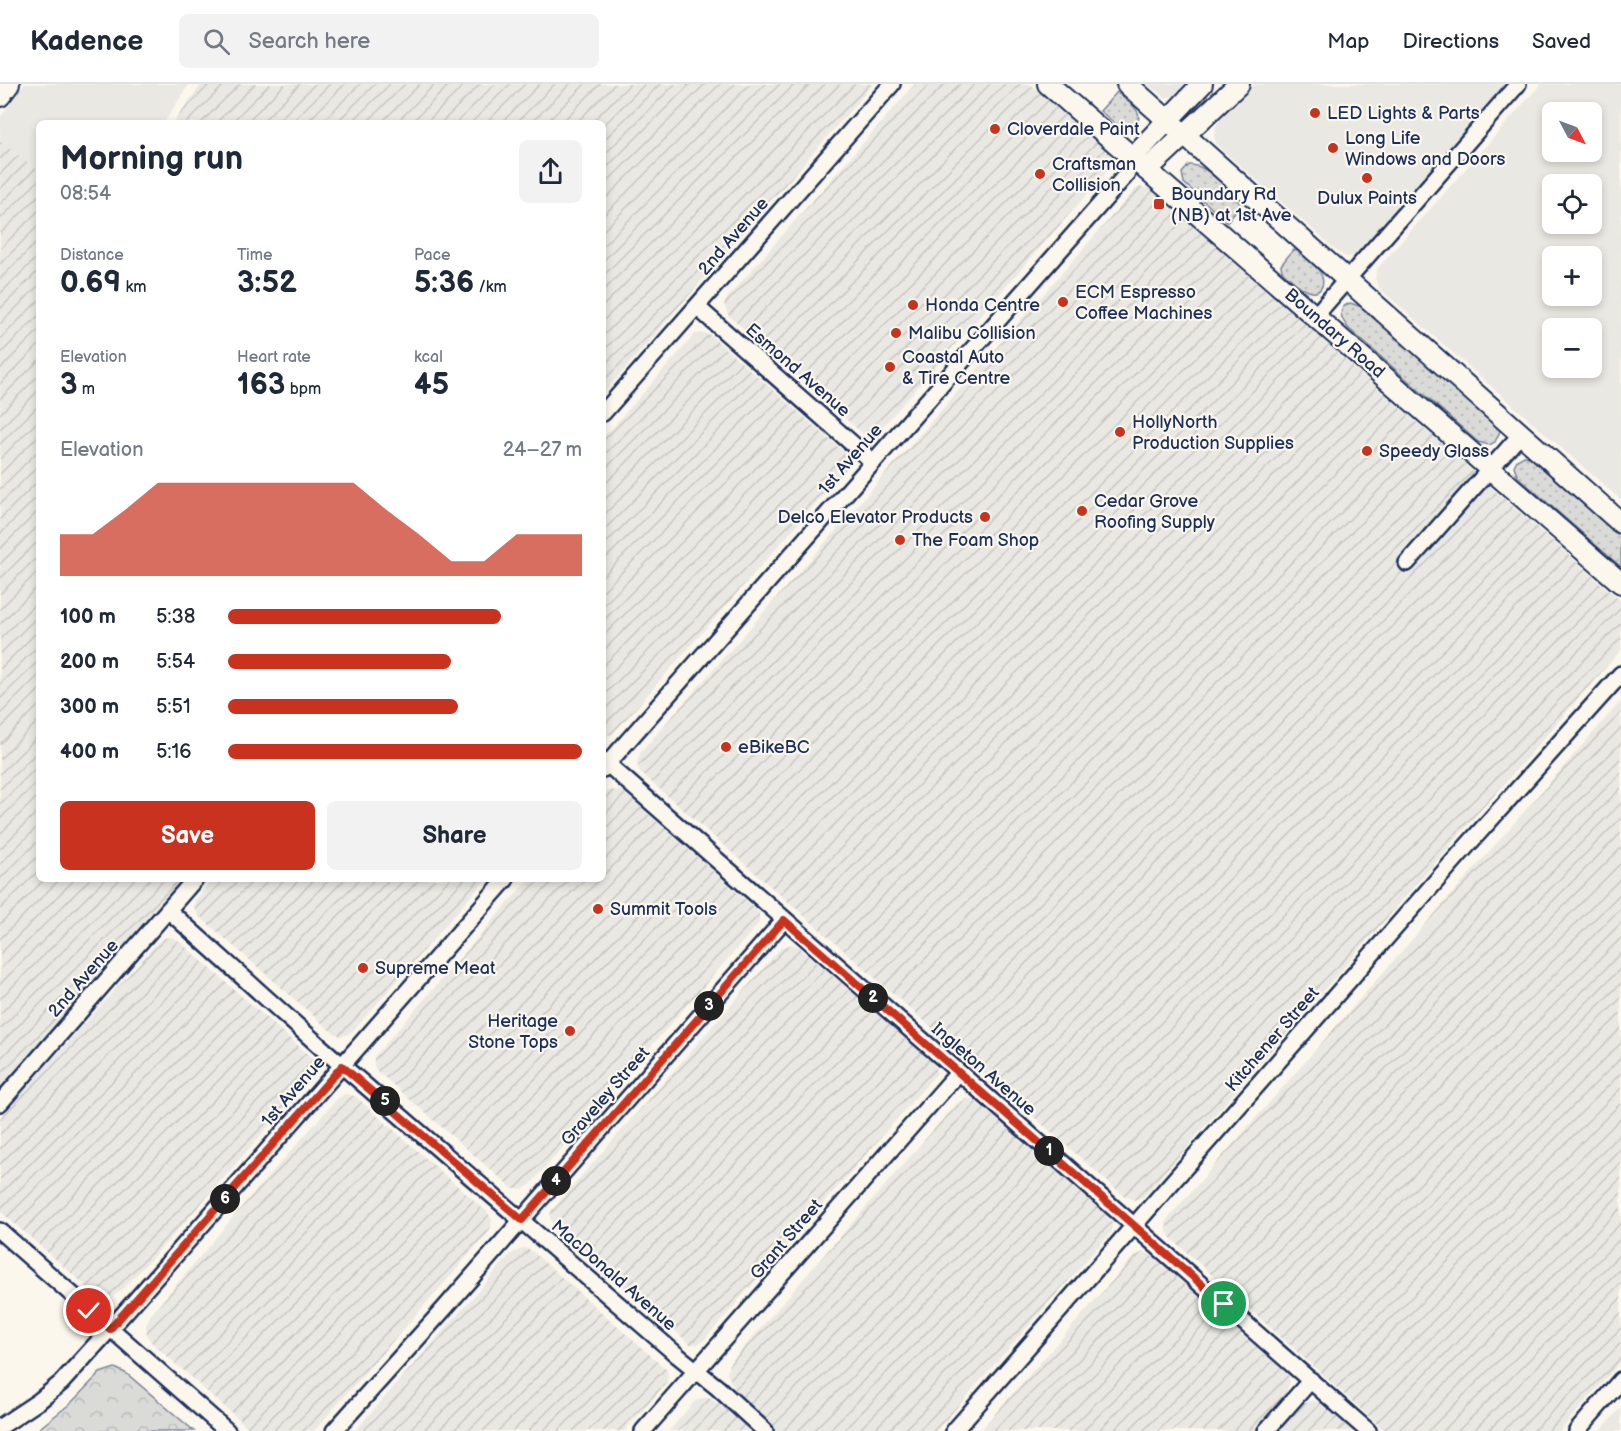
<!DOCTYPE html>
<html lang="en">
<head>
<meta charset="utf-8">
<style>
  body { margin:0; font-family:"Balsamiq Sans",sans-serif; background:#f2f2f3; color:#1f2937; height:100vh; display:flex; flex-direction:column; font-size:22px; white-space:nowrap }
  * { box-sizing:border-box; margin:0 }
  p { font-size:20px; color:#747a83 }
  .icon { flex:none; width:33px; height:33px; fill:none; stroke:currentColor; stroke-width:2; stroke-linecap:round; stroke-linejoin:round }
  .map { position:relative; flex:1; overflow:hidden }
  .side { position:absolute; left:36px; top:36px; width:570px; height:762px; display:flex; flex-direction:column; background:#fff; border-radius:9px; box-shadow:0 3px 9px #0003 }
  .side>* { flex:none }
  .needle { width:39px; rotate:131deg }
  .buttons { position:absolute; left:1542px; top:18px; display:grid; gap:12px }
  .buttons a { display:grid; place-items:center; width:60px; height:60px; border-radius:9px; background:#fff; box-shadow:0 3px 9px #0003; font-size:30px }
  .pin { position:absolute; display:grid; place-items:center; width:51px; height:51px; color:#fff; margin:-26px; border:3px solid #fff; border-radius:50%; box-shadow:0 2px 6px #0007 }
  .km { position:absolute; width:30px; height:30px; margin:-15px; border-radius:50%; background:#222; color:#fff; font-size:16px; line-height:30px; text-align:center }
  .round { display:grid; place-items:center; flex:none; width:63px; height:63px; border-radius:9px; background:#f2f2f3 }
  .headline { display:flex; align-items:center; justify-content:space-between; height:102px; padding:0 24px }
  h1 { font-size:33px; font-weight:700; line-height:45px }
  .stats { display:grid; grid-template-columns:repeat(3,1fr); gap:9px; height:102px; padding:6px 24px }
  .stats div { display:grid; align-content:center }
  .stats b { font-size:30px; font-weight:700 }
  .stats small { font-size:16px; font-weight:400 }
  .stats p { font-size:16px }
  .chart { height:168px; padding:12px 24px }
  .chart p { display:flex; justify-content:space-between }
  .chart svg { width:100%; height:108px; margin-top:6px; fill:#c8321e; opacity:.7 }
  .button { display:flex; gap:12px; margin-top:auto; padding:12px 24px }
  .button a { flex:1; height:69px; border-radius:9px; background:#c8321e; color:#fff; font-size:24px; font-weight:700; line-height:69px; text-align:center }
  .button a+a { background:#f2f2f3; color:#1f2937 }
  ul { padding:0 24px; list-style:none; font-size:20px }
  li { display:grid; grid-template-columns:96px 72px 1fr; align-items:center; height:45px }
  li i { height:15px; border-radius:8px; background:#c8321e }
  header { display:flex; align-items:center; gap:36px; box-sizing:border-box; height:84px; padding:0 30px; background:#fff; border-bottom:2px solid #e0e1e3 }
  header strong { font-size:28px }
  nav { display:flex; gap:33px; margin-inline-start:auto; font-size:21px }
  .search { width:420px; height:54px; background:#f2f2f3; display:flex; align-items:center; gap:15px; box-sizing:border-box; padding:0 21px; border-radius:9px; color:#747a83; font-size:22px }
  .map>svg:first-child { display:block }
  .built { fill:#eae8e2; fill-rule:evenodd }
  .industrial { fill:url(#industrial-furrows) }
  .grass { fill:url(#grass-dots); stroke:#7a849a; stroke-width:1.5 }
  .forest { fill:url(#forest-crowns); stroke:#7a849a; stroke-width:1.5 }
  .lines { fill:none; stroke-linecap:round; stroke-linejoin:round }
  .minor-casing { stroke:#1b2f5e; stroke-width:20 }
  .major-casing { stroke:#1b2f5e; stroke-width:24 }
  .minor { stroke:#fbf7ec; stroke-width:15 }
  .major { stroke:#fbf7ec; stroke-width:20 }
  .route-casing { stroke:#fff; stroke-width:12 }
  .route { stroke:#c8321e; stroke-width:8 }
  .poi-dot { fill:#c8321e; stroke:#fbf7ec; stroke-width:2 }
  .labels { text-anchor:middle; stroke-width:4.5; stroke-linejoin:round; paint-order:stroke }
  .poi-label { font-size:18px; fill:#1b2f5e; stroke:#fbf7ec; text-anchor:start }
  .street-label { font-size:18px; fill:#1b2f5e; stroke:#fbf7ec }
</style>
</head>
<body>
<header>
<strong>Kadence</strong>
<div class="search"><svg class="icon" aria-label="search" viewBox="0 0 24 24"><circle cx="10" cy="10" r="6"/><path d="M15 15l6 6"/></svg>Search here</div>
<nav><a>Map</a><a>Directions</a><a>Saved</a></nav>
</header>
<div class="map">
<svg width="1621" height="1347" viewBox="0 0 1621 1347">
  <defs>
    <pattern id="industrial-furrows" width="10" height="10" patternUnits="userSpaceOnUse" patternTransform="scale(1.5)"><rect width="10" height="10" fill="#eae8e2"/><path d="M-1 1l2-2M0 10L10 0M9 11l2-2" fill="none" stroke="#c8c7c4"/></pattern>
    <pattern id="grass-dots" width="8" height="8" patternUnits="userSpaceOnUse" patternTransform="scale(1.5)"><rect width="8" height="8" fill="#dadad7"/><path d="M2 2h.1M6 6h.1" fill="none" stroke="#babbbb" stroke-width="1.8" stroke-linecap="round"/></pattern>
    <pattern id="forest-crowns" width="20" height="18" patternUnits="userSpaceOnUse" patternTransform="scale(1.5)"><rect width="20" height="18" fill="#dadad7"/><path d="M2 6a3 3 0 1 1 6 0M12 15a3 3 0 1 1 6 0" fill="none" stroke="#babbbb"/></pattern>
  </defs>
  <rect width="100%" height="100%" fill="#fbf7ec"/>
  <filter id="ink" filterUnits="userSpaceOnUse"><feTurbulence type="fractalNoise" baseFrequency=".0167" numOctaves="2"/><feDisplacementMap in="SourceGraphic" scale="12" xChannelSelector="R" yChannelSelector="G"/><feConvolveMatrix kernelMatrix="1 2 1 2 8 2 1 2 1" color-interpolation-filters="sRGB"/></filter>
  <g filter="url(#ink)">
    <!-- built -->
    <g class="built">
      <polygon points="24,0 189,0 164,39 39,39 39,87 0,57 0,34"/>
      <polygon points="1147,0 1188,0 1177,11 1166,14"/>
      <polygon points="1255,0 1505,0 1359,170 1348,173 1342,171 1222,66 1216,59 1214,51 1218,35"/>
      <path d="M 1541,0 L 1621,0 L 1621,416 L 1380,205 L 1375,195 L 1378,184 ZM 1592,28 L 1592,68 L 1552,68 L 1552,28 ZM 1592,100 L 1592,140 L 1552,140 L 1552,100 ZM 1552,172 L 1592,172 L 1592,212 L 1552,212 ZM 1592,244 L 1592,284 L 1552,284 L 1552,244 Z"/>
      <polygon points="1621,1324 1621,1347 1600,1347"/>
    </g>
    <!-- industrial -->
    <g class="industrial">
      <polygon points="202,0 873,0 603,310 603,39 173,39"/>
      <polygon points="915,0 1030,0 1108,67 1112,78 1110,84 879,347 869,351 862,349 728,231 724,220 728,213"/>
      <polygon points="0,57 39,87 39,795 186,795 0,1006"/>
      <polygon points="1140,103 1150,105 1621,517 1621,566 1143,1113 1134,1116 1124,1112 640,688 637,679 640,669 1135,106"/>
      <polygon points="704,249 710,251 844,368 848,379 845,386 613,650 603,652 603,354 692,254 696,250"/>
      <polygon points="1621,617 1621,1277 1560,1347 1385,1347 1171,1154 1167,1147 1166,1139 1169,1133"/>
      <polygon points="611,706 622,707 755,824 759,829 759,839 529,1102 523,1105 513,1105 377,987 374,982 374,973 529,795 603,795 603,711"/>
      <polygon points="213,795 486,795 353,947 347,951 340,952 332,948 198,831 194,824 195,816"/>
      <polygon points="171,853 179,857 312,974 315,978 315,986 311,994 177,1147 120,1208 113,1212 105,1213 93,1208 0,1127 0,1034 158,858 164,854"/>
      <polygon points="792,860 799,863 933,978 937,989 704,1256 698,1260 690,1260 554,1142 550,1134 551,1127 781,864"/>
      <polygon points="345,1010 355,1012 487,1128 492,1135 491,1143 488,1149 314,1347 252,1347 153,1260 147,1252 146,1241 150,1232 250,1113 337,1015"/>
      <polygon points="968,1014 975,1017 1107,1132 1112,1139 1112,1147 936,1347 777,1347 738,1312 727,1289 729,1280 956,1020"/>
      <polygon points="524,1164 532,1167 667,1286 668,1293 666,1300 624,1347 355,1347 511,1170"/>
      <polygon points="1144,1168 1151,1171 1288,1291 1290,1297 1282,1320 1260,1347 980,1347 1134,1172"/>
      <polygon points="702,1314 709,1314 737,1331 755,1347 669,1347 695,1317"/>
      <polygon points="1310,1317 1324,1318 1358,1347 1278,1347 1301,1321"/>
    </g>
    <!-- grass -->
    <g class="grass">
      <path d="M 1117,8 C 1128,18 1151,31 1131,43 L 1117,41 L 1100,27 Z"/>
      <path d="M 1189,81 C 1206,80 1223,101 1235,111 L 1235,115 L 1241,120 L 1227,138 L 1184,99 L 1182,89 Z"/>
      <path d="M 1293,166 L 1298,167 C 1306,174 1317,181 1321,190 C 1323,195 1324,200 1321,204 C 1312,218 1289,193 1282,187 L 1281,181 Z"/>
      <path d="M 1350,219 L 1362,223 L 1496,340 L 1500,347 L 1495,358 L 1489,361 L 1478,358 L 1348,244 C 1343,236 1338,231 1344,222 Z"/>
      <polygon points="1524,372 1535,374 1621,449 1621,483 1518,393 1514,382 1517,376"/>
    </g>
    <!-- forest -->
    <polygon class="forest" points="115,1284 127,1290 194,1347 36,1347 71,1319 100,1289"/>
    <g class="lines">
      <defs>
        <g id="minor">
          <polyline points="697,223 873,378"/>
          <polyline points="1315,232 1518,0"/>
          <polyline points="603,329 892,0"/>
          <polyline points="1407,479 1521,350"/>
          <polyline points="603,676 1368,1347"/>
          <polyline points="603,685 1126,91 1132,74"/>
          <polyline points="168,826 323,965 677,1271 718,1304 765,1347"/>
          <polyline points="0,1019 195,795"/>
          <polyline points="0,1147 227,1347"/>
          <polyline points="0,1343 39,1317 61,1299 127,1226 506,795"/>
          <polyline points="334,1347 443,1226 784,836"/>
          <polyline points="643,1347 958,989"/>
          <polyline points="954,1347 1466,763 1621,590"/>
          <polyline points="1266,1347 1311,1296"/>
          <polyline points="1577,1347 1621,1296"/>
        </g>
        <g id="major">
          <polyline points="1048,0 1621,499"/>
          <polyline points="1127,0 1621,439"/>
          <polyline points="0,12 9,0"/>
          <polyline points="1132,74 1202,0"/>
          <polyline points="1147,86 1239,0"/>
        </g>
      </defs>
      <!-- minor casing -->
      <use href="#minor" class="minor-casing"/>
      <!-- major casing -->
      <use href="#major" class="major-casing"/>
      <!-- minor -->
      <use href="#minor" class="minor"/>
      <!-- major -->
      <use href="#major" class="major"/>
    </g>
  </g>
  <g class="lines" filter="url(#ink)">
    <defs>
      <polyline id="route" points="89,1227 110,1245 342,982 522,1136 784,836 1224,1220"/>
    </defs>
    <!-- route casing -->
    <use href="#route" class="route-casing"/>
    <!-- route -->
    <use href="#route" class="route"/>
  </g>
  <!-- markers -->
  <g class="poi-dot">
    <circle cx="1315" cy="29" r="6"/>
    <circle cx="995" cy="45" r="6"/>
    <circle cx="1333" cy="64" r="6"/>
    <circle cx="1040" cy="90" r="6"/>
    <circle cx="1367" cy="94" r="6"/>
    <rect x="1153" y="114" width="12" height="12" rx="3"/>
    <circle cx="1063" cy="218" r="6"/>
    <circle cx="913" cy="221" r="6"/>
    <circle cx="896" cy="249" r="6"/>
    <circle cx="890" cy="283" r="6"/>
    <circle cx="1120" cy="348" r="6"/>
    <circle cx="1367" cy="367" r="6"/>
    <circle cx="1082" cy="427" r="6"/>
    <circle cx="985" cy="433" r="6"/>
    <circle cx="900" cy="456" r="6"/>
    <circle cx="726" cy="663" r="6"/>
    <circle cx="598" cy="825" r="6"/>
    <circle cx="363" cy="884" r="6"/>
    <circle cx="570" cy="947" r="6"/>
  </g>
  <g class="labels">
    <!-- poi labels -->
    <g class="poi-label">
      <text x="1327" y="35">LED Lights &amp; Parts</text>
      <text x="1007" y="51">Cloverdale Paint</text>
      <text x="1345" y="60">Long Life<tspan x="1345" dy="21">Windows and Doors</tspan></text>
      <text x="1052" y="86">Craftsman<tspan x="1052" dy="21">Collision</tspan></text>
      <text x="1171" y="116">Boundary Rd<tspan x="1171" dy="21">(NB) at 1st Ave</tspan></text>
      <text x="1367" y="120" text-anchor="middle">Dulux Paints</text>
      <text x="1075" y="214">ECM Espresso<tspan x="1075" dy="21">Coffee Machines</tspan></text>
      <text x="925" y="227">Honda Centre</text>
      <text x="908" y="255">Malibu Collision</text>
      <text x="902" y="279">Coastal Auto<tspan x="902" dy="21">&amp; Tire Centre</tspan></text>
      <text x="1132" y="344">HollyNorth<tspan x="1132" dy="21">Production Supplies</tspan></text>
      <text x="1379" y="373">Speedy Glass</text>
      <text x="1094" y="423">Cedar Grove<tspan x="1094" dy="21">Roofing Supply</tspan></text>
      <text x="973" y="439" text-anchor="end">Delco Elevator Products</text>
      <text x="912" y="462">The Foam Shop</text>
      <text x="738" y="669">eBikeBC</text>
      <text x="610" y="831">Summit Tools</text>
      <text x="375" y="890">Supreme Meat</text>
      <text x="558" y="943" text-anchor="end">Heritage<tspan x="558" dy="21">Stone Tops</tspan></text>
    </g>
    <!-- street labels -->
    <g class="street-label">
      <text transform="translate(733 152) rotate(-49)" y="6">2nd Avenue</text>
      <text transform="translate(1335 249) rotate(41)" y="6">Boundary Road</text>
      <text transform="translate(798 286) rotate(41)" y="6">Esmond Avenue</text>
      <text transform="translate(850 375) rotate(-49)" y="6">1st Avenue</text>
      <text transform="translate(83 894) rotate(-49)" y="6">2nd Avenue</text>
      <text transform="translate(1272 955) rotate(-49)" y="6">Kitchener Street</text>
      <text transform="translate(984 985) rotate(41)" y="6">Ingleton Avenue</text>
      <text transform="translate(293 1007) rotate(-49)" y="6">1st Avenue</text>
      <text transform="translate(605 1012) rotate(-49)" y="6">Graveley Street</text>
      <text transform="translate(786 1155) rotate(-49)" y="6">Grant Street</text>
      <text transform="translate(614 1191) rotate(41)" y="6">MacDonald Avenue</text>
    </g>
  </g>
</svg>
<div class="buttons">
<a><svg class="needle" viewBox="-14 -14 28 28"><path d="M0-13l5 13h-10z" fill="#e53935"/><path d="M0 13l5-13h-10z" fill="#747a83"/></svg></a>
<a><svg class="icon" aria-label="locate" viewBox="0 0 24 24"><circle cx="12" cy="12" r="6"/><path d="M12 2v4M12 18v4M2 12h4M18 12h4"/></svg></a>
<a>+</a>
<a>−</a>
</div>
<div class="pin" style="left:1224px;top:1220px;background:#1e9e55"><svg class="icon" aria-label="arrive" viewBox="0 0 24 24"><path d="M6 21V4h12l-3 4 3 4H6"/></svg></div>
<div class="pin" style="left:89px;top:1227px;background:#d93025"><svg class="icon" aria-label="check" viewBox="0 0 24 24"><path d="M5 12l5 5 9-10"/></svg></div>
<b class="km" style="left:1049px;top:1067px">1</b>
<b class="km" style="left:873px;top:914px">2</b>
<b class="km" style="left:709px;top:922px">3</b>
<b class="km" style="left:556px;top:1097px">4</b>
<b class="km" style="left:385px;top:1017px">5</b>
<b class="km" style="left:225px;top:1115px">6</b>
<section class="side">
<div class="headline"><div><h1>Morning run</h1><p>08:54</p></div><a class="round"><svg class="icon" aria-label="share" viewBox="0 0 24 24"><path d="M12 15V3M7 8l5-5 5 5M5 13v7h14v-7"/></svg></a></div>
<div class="stats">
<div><p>Distance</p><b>0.69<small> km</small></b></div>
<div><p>Time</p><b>3:52</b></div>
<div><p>Pace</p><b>5:36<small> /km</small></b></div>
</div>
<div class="stats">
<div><p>Elevation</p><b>3<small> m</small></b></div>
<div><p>Heart rate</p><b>163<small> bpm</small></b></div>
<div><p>kcal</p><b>45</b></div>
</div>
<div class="chart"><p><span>Elevation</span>24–27 m</p>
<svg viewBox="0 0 160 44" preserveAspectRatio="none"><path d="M0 44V27L10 27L20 17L30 6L40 6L50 6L60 6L70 6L80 6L90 6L100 17L110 27L120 38L130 38L140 27L150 27L160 27V44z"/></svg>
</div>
<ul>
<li><b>100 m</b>5:38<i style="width:77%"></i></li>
<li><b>200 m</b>5:54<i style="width:63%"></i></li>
<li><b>300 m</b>5:51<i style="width:65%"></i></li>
<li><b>400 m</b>5:16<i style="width:100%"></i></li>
</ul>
<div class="button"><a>Save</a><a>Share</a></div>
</section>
</div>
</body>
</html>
